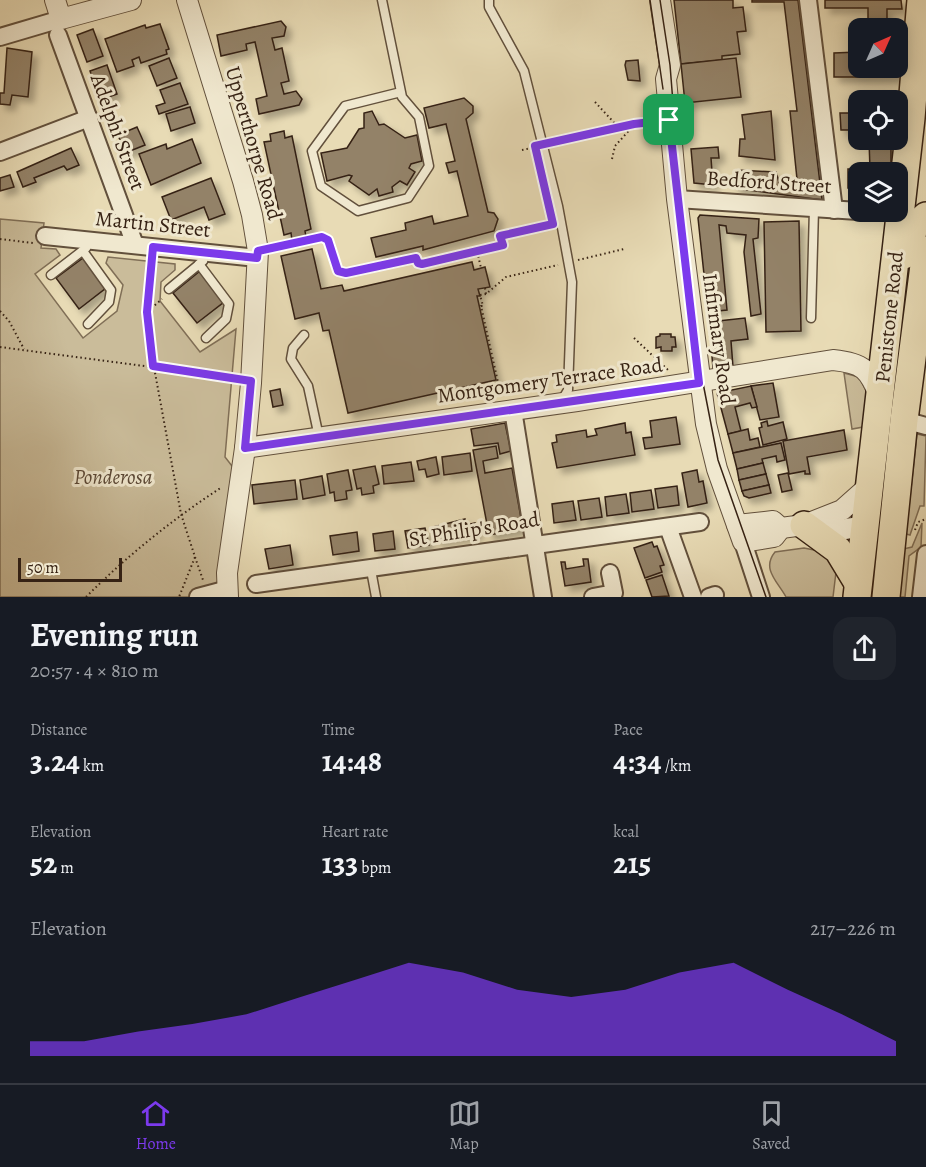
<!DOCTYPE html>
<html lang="en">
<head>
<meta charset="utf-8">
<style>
  body { margin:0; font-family:Alegreya,serif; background:#20242c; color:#f1f3f6; height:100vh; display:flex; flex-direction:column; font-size:22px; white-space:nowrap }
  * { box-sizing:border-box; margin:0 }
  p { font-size:20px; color:#9ea1a6 }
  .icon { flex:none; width:33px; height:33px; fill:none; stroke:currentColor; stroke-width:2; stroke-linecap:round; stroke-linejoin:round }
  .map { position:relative; height:597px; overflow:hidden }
  .panel { display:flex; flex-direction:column; background:#171b24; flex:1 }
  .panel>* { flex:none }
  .needle { width:39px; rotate:45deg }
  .fabs { position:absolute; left:848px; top:18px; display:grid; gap:12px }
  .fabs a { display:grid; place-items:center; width:60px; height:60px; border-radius:12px; background:#171b24; box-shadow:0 3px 15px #0003; font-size:30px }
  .scale { position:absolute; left:18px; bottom:15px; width:104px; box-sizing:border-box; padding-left:6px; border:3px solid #362214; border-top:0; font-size:16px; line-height:21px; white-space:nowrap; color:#362214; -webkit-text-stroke:4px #f0e8cf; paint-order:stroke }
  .pin { position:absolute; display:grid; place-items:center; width:51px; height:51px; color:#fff; margin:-26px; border-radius:12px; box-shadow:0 3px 9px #0006 }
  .round { display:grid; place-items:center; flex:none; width:63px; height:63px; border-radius:18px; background:#20242c }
  .overview { display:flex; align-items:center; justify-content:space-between; height:102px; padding:0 30px }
  h1 { font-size:33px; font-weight:600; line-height:45px }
  .metrics { display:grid; grid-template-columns:repeat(3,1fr); gap:9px; height:102px; padding:6px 30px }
  .metrics div { display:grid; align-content:center }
  .metrics b { font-size:30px; font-weight:600 }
  .metrics small { font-size:16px; font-weight:400 }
  .metrics p { font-size:16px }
  .chart { height:168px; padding:12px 30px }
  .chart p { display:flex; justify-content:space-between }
  .chart svg { width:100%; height:108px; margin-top:6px; fill:#7c3aed; opacity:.7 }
  .dock { display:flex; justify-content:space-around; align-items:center; height:84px; border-top:2px solid #363941; background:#171b24; font-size:16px; color:#9ea1a6 }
  .dock a { display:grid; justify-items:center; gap:3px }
  .dock .selected { color:#7c3aed }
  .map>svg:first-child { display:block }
  .green { fill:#cabc9a; stroke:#806f57; stroke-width:1.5 }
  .building { fill:#938268; stroke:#362214; stroke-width:1.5; filter:url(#shadow) }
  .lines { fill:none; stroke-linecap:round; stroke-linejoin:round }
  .service-casing { stroke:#62503c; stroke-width:11 }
  .minor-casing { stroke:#62503c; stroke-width:20 }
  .tertiary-casing { stroke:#62503c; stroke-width:22 }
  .trunk-casing { stroke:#362214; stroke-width:30 }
  .path { stroke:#362214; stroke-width:2; stroke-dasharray:1.5 3; stroke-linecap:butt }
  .service { stroke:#f0e8cf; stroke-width:8 }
  .minor { stroke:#f0e8cf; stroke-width:16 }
  .tertiary { stroke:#f0e8cf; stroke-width:20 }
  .trunk { stroke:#e8dbb5; stroke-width:27 }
  .tram { stroke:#362214; stroke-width:1.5 }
  .route-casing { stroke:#fff; stroke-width:12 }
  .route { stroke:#7c3aed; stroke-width:8 }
  .labels { text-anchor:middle; stroke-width:6; stroke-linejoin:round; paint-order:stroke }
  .street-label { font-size:21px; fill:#362214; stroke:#f0e8cf }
  .park-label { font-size:21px; font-style:italic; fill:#5b4836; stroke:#f0e8cf }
</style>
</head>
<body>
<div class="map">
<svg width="926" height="597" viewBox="0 0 926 597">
  <defs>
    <filter id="shadow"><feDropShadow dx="5.5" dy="5.5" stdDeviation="3" flood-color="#0004"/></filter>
  </defs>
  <rect width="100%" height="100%" fill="#e8dbb5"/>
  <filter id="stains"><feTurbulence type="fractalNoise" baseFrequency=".00333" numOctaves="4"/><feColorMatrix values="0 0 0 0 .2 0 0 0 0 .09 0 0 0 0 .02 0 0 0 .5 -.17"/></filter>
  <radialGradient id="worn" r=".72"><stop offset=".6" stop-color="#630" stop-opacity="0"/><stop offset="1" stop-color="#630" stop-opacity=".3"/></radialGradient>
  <!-- green -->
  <g class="green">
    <polygon points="0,219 44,223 41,248 56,249 60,255 35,274 83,338 117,311 123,285 106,263 108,257 175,264 175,270 161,282 160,301 200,352 236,329 225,457 239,475 223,587 198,597 0,597"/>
    <polygon points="844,373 859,377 868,395 863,427 852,429"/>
    <polygon points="917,434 926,436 924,506 920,506 910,535 906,534"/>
    <polygon points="922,523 921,547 909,556 905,597 899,597 903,549 912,547"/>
    <path d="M 804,548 L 824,552 L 836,572 L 833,597 L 786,597 C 778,582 761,569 775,552 Z"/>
  </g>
  <!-- building -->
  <g class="building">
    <polygon points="674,0 733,0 733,8 743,7 746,31 737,32 740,54 722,56 722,60 681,64"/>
    <polygon points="752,0 798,0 822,200 734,188 737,170 776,172 779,182 792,184 791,179 797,179 790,111 797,111 784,2 752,2"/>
    <polygon points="825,0 901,0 902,9 887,9 887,28 868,28 868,8 825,8"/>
    <polygon points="281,21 286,27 284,36 272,38 275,50 282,48 289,81 281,83 284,94 296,91 302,99 299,105 259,114 256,99 267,96 255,42 246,44 247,50 221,56 217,35"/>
    <polygon points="160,24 169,49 166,50 167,54 141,63 139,57 132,60 134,66 117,72 105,39 145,25 146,28"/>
    <polygon points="93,29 103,56 87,62 77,35"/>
    <polygon points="7,48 32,52 28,97 12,95 10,105 0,104 0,93 4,93"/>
    <polygon points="898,51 898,77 834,77 834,53 858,52 858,68 897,68"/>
    <polygon points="169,58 177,78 157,86 149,66"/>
    <polygon points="736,58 741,97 685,103 681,64"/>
    <polygon points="638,60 640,81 628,80 625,65 626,61"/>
    <polygon points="107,65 117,94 100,100 90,71"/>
    <polygon points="180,83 188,104 159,114 156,106 165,103 160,90"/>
    <polygon points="464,98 473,106 473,113 466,119 488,212 494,213 498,219 494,231 423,250 423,246 376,257 371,238 406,230 405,223 432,216 434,224 468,216 457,171 449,173 446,163 455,161 446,124 429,128 424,108"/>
    <polygon points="190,107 195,123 171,131 166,114"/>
    <polygon points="372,111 379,125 384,124 405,138 417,135 422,161 411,164 409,168 415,172 407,185 400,181 392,187 393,192 379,196 377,189 369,195 349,181 352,176 349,175 327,181 321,153 347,148 359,129 364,128 364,113"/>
    <polygon points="771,111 775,160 739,156 740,139 745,139 742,115"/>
    <polygon points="840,113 858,113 858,130 841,130"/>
    <polygon points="137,127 145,145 125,153 118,135"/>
    <polygon points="284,131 285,138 292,136 311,229 305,231 306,237 292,240 291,233 284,235 264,142 271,141 270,134"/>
    <polygon points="192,139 201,163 151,185 139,154 166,144 167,149"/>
    <polygon points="869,140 891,140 891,172 858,172 858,188 848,188 848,169 870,169"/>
    <polygon points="718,147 719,158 711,158 713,185 694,183 691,149"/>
    <polygon points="71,148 79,165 67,170 64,166 34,178 36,182 23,187 17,172"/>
    <polygon points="10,175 14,187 0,191 0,178"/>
    <polygon points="211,178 225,214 209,220 204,207 171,220 162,197"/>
    <polygon points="700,215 759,219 758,238 753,239 761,314 751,316 744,252 746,235 727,233 726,226 719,225 727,310 708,312 698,218"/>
    <polygon points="799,221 801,331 766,332 764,222"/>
    <polygon points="312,249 321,289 342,285 344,291 472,262 474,270 485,267 490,287 478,289 480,296 477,296 496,380 348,413 329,330 323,331 319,313 295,319 281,256"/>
    <polygon points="83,258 106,288 79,309 56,278"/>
    <polygon points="200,271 224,302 197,323 173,293"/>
    <polygon points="745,318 748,339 731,341 733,367 716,370 713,368 709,322"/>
    <polygon points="660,334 671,334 671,337 675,337 676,347 672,347 672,351 661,351 661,347 656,348 656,337 660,336"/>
    <polygon points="773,383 779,417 760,420 751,386"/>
    <polygon points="751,386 757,407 752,408 750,403 735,407 741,431 728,434 717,393"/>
    <polygon points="280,389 283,405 273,407 270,391"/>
    <polygon points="676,417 680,444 645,449 643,438 652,437 650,421"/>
    <polygon points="767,421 768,426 783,422 787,439 763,445 759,428 762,427 761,423"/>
    <polygon points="505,423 511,451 500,454 498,443 474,446 471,429"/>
    <polygon points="625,423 626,433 631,432 635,455 557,468 552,443 557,442 556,435 586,430 587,437 597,435 595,429"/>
    <polygon points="748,429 750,440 758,438 760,447 733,453 728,434"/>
    <polygon points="844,430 847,450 807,457 810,474 805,474 805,471 789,474 783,441"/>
    <polygon points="781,443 785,460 777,462 776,456 762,459 763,463 737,469 733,453"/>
    <polygon points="496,446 498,458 483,461 485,473 512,468 523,529 489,535 473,450"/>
    <polygon points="470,453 472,471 444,475 442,457"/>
    <polygon points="436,457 439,474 427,477 425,469 419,470 417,461"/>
    <polygon points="411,462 414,481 384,484 382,466"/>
    <polygon points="763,463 766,474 739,480 737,469"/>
    <polygon points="375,466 379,484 373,486 374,493 362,495 361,488 357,489 353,470"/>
    <polygon points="348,470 352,490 346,491 347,499 335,501 334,492 330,493 327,474"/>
    <polygon points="697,470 699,482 703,481 707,503 688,507 682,473"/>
    <polygon points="788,473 792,490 782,492 778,475"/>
    <polygon points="766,474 769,485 742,491 739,480"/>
    <polygon points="322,476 325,495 303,499 300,480"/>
    <polygon points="295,480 297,499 254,504 252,485"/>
    <polygon points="769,485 771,493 749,498 744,496 742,491"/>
    <polygon points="677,486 679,505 658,508 655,489"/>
    <polygon points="651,490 654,509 632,512 630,493"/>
    <polygon points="626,494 629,513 607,516 605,497"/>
    <polygon points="599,498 602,517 581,520 578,501"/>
    <polygon points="573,501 576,520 554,523 552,504"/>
    <polygon points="465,519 466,525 475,523 477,534 436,541 433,527"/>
    <polygon points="425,528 429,545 408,548 405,531"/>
    <polygon points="393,531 395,549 375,551 373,534"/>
    <polygon points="357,532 359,551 333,555 330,536"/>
    <polygon points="652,542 654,547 657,546 664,565 660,566 662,572 645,578 634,548"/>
    <polygon points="290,545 293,565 269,569 265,549"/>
    <polygon points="583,559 588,559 591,582 565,586 561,562 565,562 566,569 584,566"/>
    <polygon points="662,575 669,596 652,597 646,580"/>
  </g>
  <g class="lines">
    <defs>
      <g id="service">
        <polyline points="382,0 401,92 402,97 419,117 429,166 408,198 358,211 321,186 312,151 345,106 401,92"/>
        <polyline points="489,0 489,7 524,71 558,206 572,282 568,390 562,400"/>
        <polyline points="83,251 111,290 109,302 88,324"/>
        <polyline points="199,264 229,304 226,319 206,338"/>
        <polyline points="51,275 86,248"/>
        <polyline points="169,289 203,261"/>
        <polyline points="811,318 814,209"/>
        <polyline points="304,335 293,348 291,359 308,386 319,437"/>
        <polyline points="371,570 376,597"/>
      </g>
      <g id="minor">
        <polyline points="808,0 834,210"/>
        <polyline points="58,35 135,245"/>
        <polyline points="0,37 61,19"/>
        <polyline points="0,152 89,118"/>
        <polyline points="677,199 858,211"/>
        <polyline points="45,236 257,258"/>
        <polyline points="513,410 543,597"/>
        <polyline points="904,420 926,426"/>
        <polyline points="668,527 693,597"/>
        <polyline points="743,542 761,597"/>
        <polyline points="256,584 700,522"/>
        <polyline points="198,597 228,589"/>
        <polyline points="593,597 614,593 610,573"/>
        <polyline points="709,597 715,595"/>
        <polyline points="921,597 926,554"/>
      </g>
      <g id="tertiary">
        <polyline points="55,0 61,19 131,0"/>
        <polyline points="187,0 243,181 252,215 258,251 251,383 245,448 227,573 228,597"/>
        <polyline points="660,0 670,65 666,79 677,199 706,424 717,469 743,542 774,537 781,528"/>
        <path d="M 245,448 L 577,401 L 833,360 C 863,363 869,369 880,397"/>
        <polyline points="737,525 773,521 781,528 804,525 834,531 864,526"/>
        <polyline points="804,525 842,510 869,486"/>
      </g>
      <g id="trunk">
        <polyline points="904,255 915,226 926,216"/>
        <polyline points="804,525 838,550 858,583"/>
        <polyline points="857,597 911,118 921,0"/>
        <polyline points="886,597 904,420 926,250"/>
      </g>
    </defs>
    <!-- service casing -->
    <use href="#service" class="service-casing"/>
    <!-- minor casing -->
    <use href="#minor" class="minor-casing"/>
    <!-- tertiary casing -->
    <use href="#tertiary" class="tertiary-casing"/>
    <!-- trunk casing -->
    <use href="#trunk" class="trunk-casing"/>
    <!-- path -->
    <g class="path">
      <polyline points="595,102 619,128"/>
      <polyline points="555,142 655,121"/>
      <polyline points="522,150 532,148"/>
      <polyline points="612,159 615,146 634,125"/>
      <polyline points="0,239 33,243"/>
      <polyline points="275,247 322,237 328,240 338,271 346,273 416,258 418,263 422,264 477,251 481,268"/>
      <polyline points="477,251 503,245 500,236 550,225"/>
      <polyline points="578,260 624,249"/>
      <polyline points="151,261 147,312 149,340 181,514 195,557 179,597"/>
      <polyline points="485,288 486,294 506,277 558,265"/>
      <polyline points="486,294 480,295 483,306 481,306 501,396"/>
      <polyline points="0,311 9,321 24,349"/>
      <polyline points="148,311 162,299"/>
      <polyline points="634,338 668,370"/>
      <polyline points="0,347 235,378"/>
      <polyline points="915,530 918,522 926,519"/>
      <polyline points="195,557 203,580"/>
      <path d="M 86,597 C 128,555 173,519 222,487"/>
    </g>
    <!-- service -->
    <use href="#service" class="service"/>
    <!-- minor -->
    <use href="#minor" class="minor"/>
    <!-- tertiary -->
    <use href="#tertiary" class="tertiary"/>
    <!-- trunk -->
    <use href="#trunk" class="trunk"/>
    <!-- tram -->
    <g class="tram">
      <polyline points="650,0 663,89"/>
      <polyline points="660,0 670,65 686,267 696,347 718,460 766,597"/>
    </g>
  </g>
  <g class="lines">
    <defs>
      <polygon id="route" points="669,120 699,383 245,448 251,381 153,366 147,312 153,247 257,258 258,251 322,237 328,240 338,271 346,273 416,258 418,263 422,264 503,245 500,236 553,224 535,146 634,124"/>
    </defs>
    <!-- route casing -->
    <use href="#route" class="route-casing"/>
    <!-- route -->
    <use href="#route" class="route"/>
  </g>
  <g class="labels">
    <!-- street labels -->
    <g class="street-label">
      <text transform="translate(118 132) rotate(70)" y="7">Adelphi Street</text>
      <text transform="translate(254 143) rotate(74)" y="7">Upperthorpe Road</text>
      <text transform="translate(769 182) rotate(4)" y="7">Bedford Street</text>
      <text transform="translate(153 224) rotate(6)" y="7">Martin Street</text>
      <text transform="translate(889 317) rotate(-84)" y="7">Penistone Road</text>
      <text transform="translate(719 339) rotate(82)" y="7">Infirmary Road</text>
      <text transform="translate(550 380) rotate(-8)" y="7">Montgomery Terrace Road</text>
      <text transform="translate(474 529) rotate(-9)" y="7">St Philip's Road</text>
    </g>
    <!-- park labels -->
    <g class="park-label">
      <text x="113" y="484">Ponderosa</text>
    </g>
  </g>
  <rect width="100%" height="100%" filter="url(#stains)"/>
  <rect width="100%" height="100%" fill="url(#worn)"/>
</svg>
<div class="fabs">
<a><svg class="needle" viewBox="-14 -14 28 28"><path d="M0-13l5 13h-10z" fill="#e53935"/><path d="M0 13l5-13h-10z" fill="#9ea1a6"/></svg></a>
<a><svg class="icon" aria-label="locate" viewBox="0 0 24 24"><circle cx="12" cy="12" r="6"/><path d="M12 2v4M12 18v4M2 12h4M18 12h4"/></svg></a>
<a><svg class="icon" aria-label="layers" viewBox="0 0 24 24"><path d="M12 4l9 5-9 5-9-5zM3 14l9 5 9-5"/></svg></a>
</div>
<div class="scale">50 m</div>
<div class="pin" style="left:669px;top:120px;background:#1e9e55"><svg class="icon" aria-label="arrive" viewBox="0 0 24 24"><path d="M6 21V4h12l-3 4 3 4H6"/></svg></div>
</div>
<section class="panel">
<div class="overview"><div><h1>Evening run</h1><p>20:57 · 4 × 810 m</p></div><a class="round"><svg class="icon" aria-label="share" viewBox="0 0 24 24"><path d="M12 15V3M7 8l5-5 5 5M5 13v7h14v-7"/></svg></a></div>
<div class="metrics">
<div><p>Distance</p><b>3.24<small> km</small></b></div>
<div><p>Time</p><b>14:48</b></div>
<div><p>Pace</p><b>4:34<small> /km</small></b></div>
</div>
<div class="metrics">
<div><p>Elevation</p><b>52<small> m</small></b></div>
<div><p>Heart rate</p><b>133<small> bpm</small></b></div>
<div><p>kcal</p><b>215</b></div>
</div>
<div class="chart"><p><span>Elevation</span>217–226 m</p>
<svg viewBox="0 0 160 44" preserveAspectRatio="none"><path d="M0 44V38L10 38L20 34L30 31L40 27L50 20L60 13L70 6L80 10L90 17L100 20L110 17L120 10L130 6L140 17L150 27L160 38V44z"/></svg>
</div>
</section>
<nav class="dock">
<a class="selected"><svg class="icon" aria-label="home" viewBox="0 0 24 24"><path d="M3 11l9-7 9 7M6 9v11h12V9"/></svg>Home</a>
<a><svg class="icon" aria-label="map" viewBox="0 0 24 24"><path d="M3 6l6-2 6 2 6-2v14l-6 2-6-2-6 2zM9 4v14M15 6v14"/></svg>Map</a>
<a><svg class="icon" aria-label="saved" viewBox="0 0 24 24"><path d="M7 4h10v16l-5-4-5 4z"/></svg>Saved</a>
</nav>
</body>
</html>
